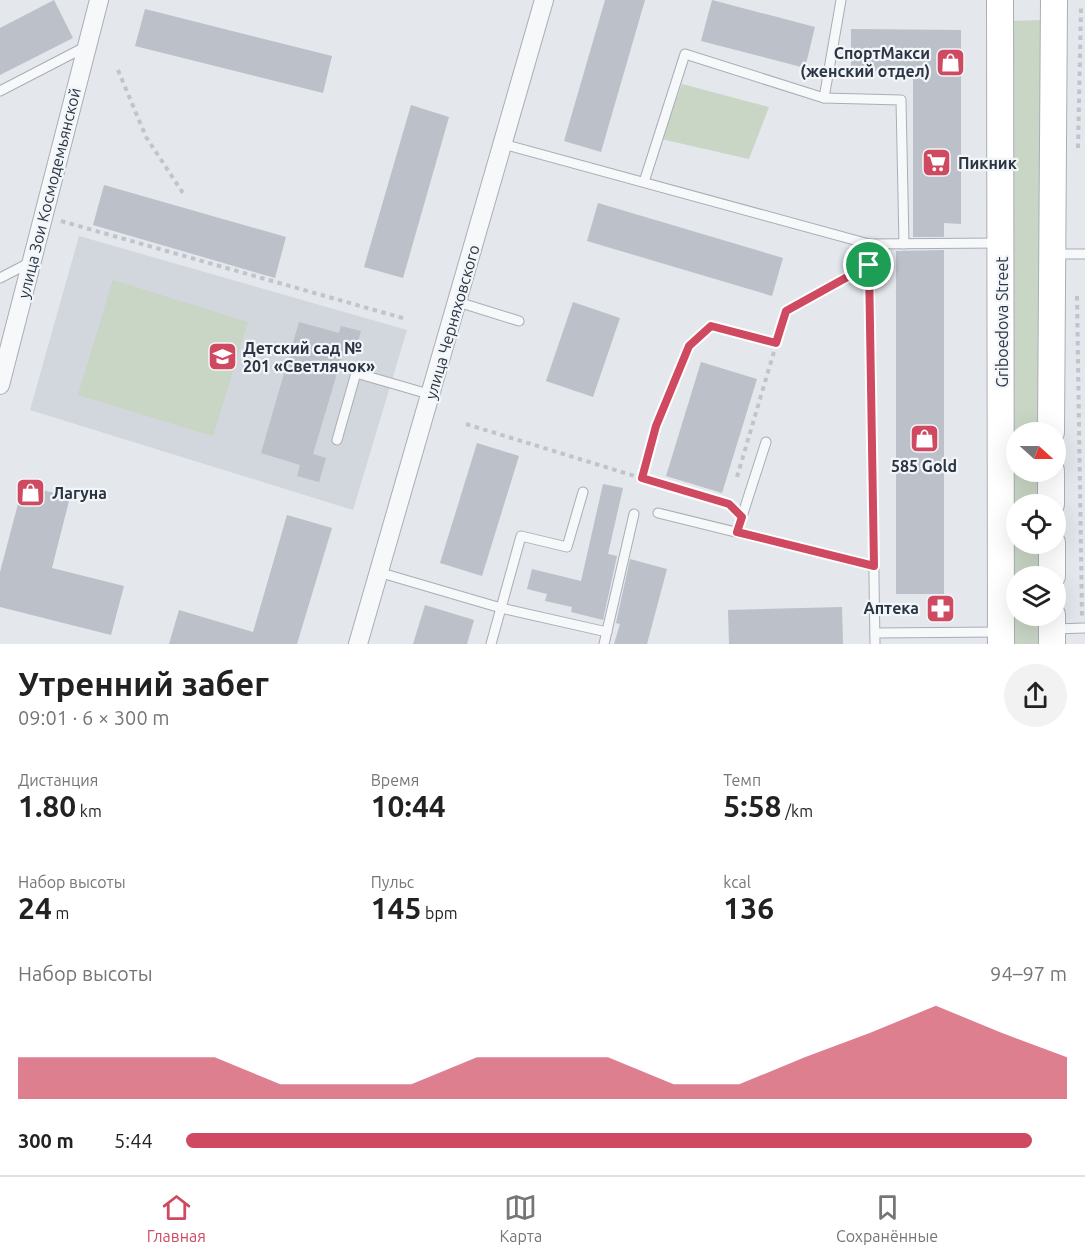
<!DOCTYPE html>
<html lang="ru">
<head>
<meta charset="utf-8">
<style>
  body { margin:0; font-family:Ubuntu,sans-serif; background:#f2f2f2; color:#222; height:100vh; display:flex; flex-direction:column; font-size:22px; white-space:nowrap }
  * { box-sizing:border-box; margin:0 }
  p { font-size:20px; color:#767676 }
  .icon { flex:none; width:33px; height:33px; fill:none; stroke:currentColor; stroke-width:2; stroke-linecap:round; stroke-linejoin:round }
  .map { position:relative; height:644px; overflow:hidden }
  .details { display:flex; flex-direction:column; background:#fff; flex:1 }
  .details>* { flex:none }
  .needle { width:39px; rotate:111deg }
  .tools { position:absolute; left:1006px; top:422px; display:grid; gap:12px }
  .tools a { display:grid; place-items:center; width:60px; height:60px; border-radius:50%; background:#fff; box-shadow:0 6px 24px #0002; font-size:30px }
  .pin { position:absolute; display:grid; place-items:center; width:51px; height:51px; color:#fff; margin:-26px; border:3px solid #fff; border-radius:50%; box-shadow:0 2px 6px #0007 }
  .round { display:grid; place-items:center; flex:none; width:63px; height:63px; border-radius:32px; background:#f2f2f2 }
  .headline { display:flex; align-items:center; justify-content:space-between; height:102px; padding:0 18px }
  h1 { font-size:33px; font-weight:700; line-height:45px }
  .stats { display:grid; grid-template-columns:repeat(3,1fr); gap:9px; height:102px; padding:6px 18px }
  .stats div { display:grid; align-content:center }
  .stats b { font-size:30px; font-weight:700 }
  .stats small { font-size:16px; font-weight:400 }
  .stats p { font-size:16px }
  .chart { height:168px; padding:12px 18px }
  .chart p { display:flex; justify-content:space-between }
  .chart svg { width:100%; height:108px; margin-top:6px; fill:#cf4a61; opacity:.7 }
  ul { padding:0 18px; list-style:none; font-size:20px }
  li { display:grid; grid-template-columns:96px 72px 1fr; align-items:center; height:45px }
  li i { height:15px; border-radius:8px; background:#cf4a61 }
  .tab-bar { display:flex; justify-content:space-around; align-items:center; height:84px; border-top:2px solid #e0e0e0; background:#fff; font-size:16px; color:#767676 }
  .tab-bar a { display:grid; justify-items:center; gap:3px }
  .tab-bar .active { color:#cf4a61 }
  .map>svg:first-child { display:block }
  .built { fill:#d2d6dd }
  .green { fill:#c9d5c5 }
  .building { fill:#bbc0c9 }
  .lines { fill:none; stroke-linecap:round; stroke-linejoin:round }
  .service-casing { stroke:#a9aeb6; stroke-width:11 }
  .minor-casing { stroke:#a9aeb6; stroke-width:20 }
  .secondary-casing { stroke:#a9aeb6; stroke-width:28 }
  .path { stroke:#c1c5cb; stroke-width:4; stroke-dasharray:4.5 4.5; stroke-linecap:butt }
  .service { stroke:#f6f8fa; stroke-width:9 }
  .minor { stroke:#f6f8fa; stroke-width:18 }
  .secondary { stroke:#fff; stroke-width:26 }
  .route-casing { stroke:#fff; stroke-width:12 }
  .route { stroke:#cf4a61; stroke-width:8 }
  .labels { text-anchor:middle; stroke-width:4.5; stroke-linejoin:round; paint-order:stroke }
  .poi-label { font-size:16px; font-weight:bold; fill:#2b3544; stroke:#f3f6f9; text-anchor:start }
  .street-label { font-size:16px; fill:#2b3544; stroke:#f3f6f9 }
</style>
</head>
<body>
<div class="map">
<svg width="1085" height="644" viewBox="0 0 1085 644">
  <rect width="100%" height="100%" fill="#e4e7ec"/>
  <!-- built -->
  <polygon class="built" points="79,236 407,330 353,510 30,410"/>
  <!-- green -->
  <g class="green">
    <polygon points="1041,20 1042,432 1017,432 1017,471 1042,471 1042,504 1017,504 1017,543 1042,543 1042,576 1017,576 1017,615 1042,615 1042,644 1008,644 1008,21"/>
    <polygon points="682,84 769,107 749,159 661,139"/>
    <polygon points="113,280 248,322 213,436 78,395"/>
  </g>
  <!-- building -->
  <g class="building">
    <polygon points="54,0 73,38 0,75 0,28"/>
    <polygon points="605,0 645,0 601,152 564,141"/>
    <polygon points="712,0 815,27 805,68 701,41"/>
    <polygon points="145,9 332,56 323,93 135,46"/>
    <polygon points="851,29 961,30 961,224 944,223 944,237 913,237 913,71 851,71"/>
    <polygon points="411,105 449,117 403,278 364,267"/>
    <polygon points="104,185 286,237 275,278 93,225"/>
    <polygon points="598,203 783,258 772,296 587,241"/>
    <polygon points="944,250 944,594 896,594 896,251"/>
    <polygon points="573,302 620,318 593,397 546,381"/>
    <polygon points="299,322 339,333 341,326 361,331 355,353 344,350 313,454 326,458 319,482 297,476 300,465 261,453"/>
    <polygon points="701,362 757,379 722,493 666,476"/>
    <polygon points="477,443 519,456 482,576 440,563"/>
    <polygon points="603,484 623,488 608,554 617,556 603,620 571,612 572,607 545,601 547,594 527,589 532,569 581,581"/>
    <polygon points="23,485 70,497 52,568 124,586 111,635 0,607 0,572"/>
    <polygon points="287,515 332,528 297,644 169,644 179,610 253,632"/>
    <polygon points="630,559 667,569 647,644 614,644 620,624 616,623"/>
    <polygon points="425,605 474,620 467,644 413,644"/>
    <polygon points="842,607 843,644 729,644 728,610"/>
  </g>
  <g class="lines">
    <defs>
      <g id="service">
        <polyline points="0,91 87,46"/>
        <polyline points="824,98 841,0"/>
        <polyline points="503,144 869,244 999,243"/>
        <polyline points="644,182 685,54 824,98 901,100 904,244"/>
        <polyline points="869,244 875,644"/>
        <polyline points="1053,254 1085,254"/>
        <polyline points="0,278 31,262"/>
        <polyline points="458,302 519,321"/>
        <polyline points="337,440 356,373 432,395"/>
        <polyline points="658,513 874,566"/>
        <polyline points="737,532 766,442"/>
        <polyline points="378,572 501,608 607,632"/>
        <polyline points="1054,629 1085,628"/>
        <polyline points="875,633 999,632"/>
        <polyline points="491,644 521,536 567,547 583,492"/>
        <polyline points="604,644 634,514"/>
      </g>
      <g id="minor">
        <polyline points="0,385 99,0"/>
        <polyline points="358,644 544,0"/>
      </g>
      <g id="secondary">
        <polyline points="1000,0 1001,644"/>
        <polyline points="1051,432 1054,0"/>
        <polyline points="1051,471 1051,504"/>
        <polyline points="1052,543 1052,576"/>
        <polyline points="1052,615 1052,644"/>
      </g>
    </defs>
    <!-- service casing -->
    <use href="#service" class="service-casing"/>
    <!-- minor casing -->
    <use href="#minor" class="minor-casing"/>
    <!-- secondary casing -->
    <use href="#secondary" class="secondary-casing"/>
    <!-- path -->
    <g class="path">
      <polyline points="118,70 146,137 185,196"/>
      <polyline points="1078,148 1081,8"/>
      <polyline points="61,221 406,319"/>
      <polyline points="1077,296 1082,616"/>
      <polyline points="466,424 732,506"/>
      <polyline points="737,477 786,311 856,273"/>
      <polyline points="642,478 656,426 689,346 711,326 776,343"/>
    </g>
    <!-- service -->
    <use href="#service" class="service"/>
    <!-- minor -->
    <use href="#minor" class="minor"/>
    <!-- secondary -->
    <use href="#secondary" class="secondary"/>
  </g>
  <g class="lines">
    <defs>
      <polygon id="route" points="869,265 874,566 737,532 742,517 729,504 642,478 656,426 689,346 711,326 776,343 786,311"/>
    </defs>
    <!-- route casing -->
    <use href="#route" class="route-casing"/>
    <!-- route -->
    <use href="#route" class="route"/>
  </g>
  <!-- icons -->
  <defs>
    <symbol id="shop-square" viewBox="-11 -11 22 22"><rect x="-9" y="-9" width="18" height="18" rx="4" fill="#cf4a61" stroke="#f3f6f9"/><path d="M-5-2.5h2.3a2.7 3.5 0 0 1 5.4 0H5L5.5 6h-11ZM-1.5-2.5h3a1.5 2.3 0 0 0-3 0Z" fill="#fff"/></symbol>
    <symbol id="supermarket-square" viewBox="-11 -11 22 22"><rect x="-9" y="-9" width="18" height="18" rx="4" fill="#cf4a61" stroke="#f3f6f9"/><path d="M-6-5.5h2.5l.6 2H6L4.5 2H-2.5L-4.4-4H-6ZM-1.5 3.2a1.3 1.3 0 1 0 .1 0ZM3 3.2a1.3 1.3 0 1 0 .1 0Z" fill="#fff"/></symbol>
    <symbol id="school-square" viewBox="-11 -11 22 22"><rect x="-9" y="-9" width="18" height="18" rx="4" fill="#cf4a61" stroke="#f3f6f9"/><path d="M0-5L7-2L0 1L-7-2ZM-4 1L0 2.5L4 1V4Q0 6-4 4Z" fill="#fff"/></symbol>
    <symbol id="pharmacy-square" viewBox="-11 -11 22 22"><rect x="-9" y="-9" width="18" height="18" rx="4" fill="#cf4a61" stroke="#f3f6f9"/><path d="M-2-6h4v4h4v4h-4v4h-4v-4h-4v-4h4Z" fill="#fff"/></symbol>
  </defs>
  <g fill-rule="evenodd">
    <use href="#shop-square" x="934" y="46" width="33" height="33"/>
    <use href="#supermarket-square" x="920" y="146" width="33" height="33"/>
    <use href="#school-square" x="206" y="340" width="33" height="33"/>
    <use href="#shop-square" x="908" y="422" width="33" height="33"/>
    <use href="#shop-square" x="14" y="476" width="33" height="33"/>
    <use href="#pharmacy-square" x="924" y="592" width="33" height="33"/>
  </g>
  <g class="labels">
    <!-- poi labels -->
    <g class="poi-label">
      <text x="930" y="59" text-anchor="end">СпортМакси<tspan x="930" dy="18">(женский отдел)</tspan></text>
      <text x="958" y="169">Пикник</text>
      <text x="243" y="354">Детский сад №<tspan x="243" dy="18">201 «Светлячок»</tspan></text>
      <text x="924" y="472" text-anchor="middle">585 Gold</text>
      <text x="52" y="499">Лагуна</text>
      <text x="919" y="614" text-anchor="end">Аптека</text>
    </g>
    <!-- street labels -->
    <g class="street-label">
      <text transform="translate(49 193) rotate(-76)" y="6">улица Зои Космодемьянской</text>
      <text transform="translate(452 322) rotate(-74)" y="6">улица Черняховского</text>
      <text transform="translate(1002 322) rotate(-90)" y="6">Griboedova Street</text>
    </g>
  </g>
</svg>
<div class="tools">
<a><svg class="needle" viewBox="-14 -14 28 28"><path d="M0-13l5 13h-10z" fill="#e53935"/><path d="M0 13l5-13h-10z" fill="#767676"/></svg></a>
<a><svg class="icon" aria-label="locate" viewBox="0 0 24 24"><circle cx="12" cy="12" r="6"/><path d="M12 2v4M12 18v4M2 12h4M18 12h4"/></svg></a>
<a><svg class="icon" aria-label="layers" viewBox="0 0 24 24"><path d="M12 4l9 5-9 5-9-5zM3 14l9 5 9-5"/></svg></a>
</div>
<div class="pin" style="left:869px;top:265px;background:#1e9e55"><svg class="icon" aria-label="arrive" viewBox="0 0 24 24"><path d="M6 21V4h12l-3 4 3 4H6"/></svg></div>
</div>
<section class="details">
<div class="headline"><div><h1>Утренний забег</h1><p>09:01 · 6 × 300 m</p></div><a class="round"><svg class="icon" aria-label="share" viewBox="0 0 24 24"><path d="M12 15V3M7 8l5-5 5 5M5 13v7h14v-7"/></svg></a></div>
<div class="stats">
<div><p>Дистанция</p><b>1.80<small> km</small></b></div>
<div><p>Время</p><b>10:44</b></div>
<div><p>Темп</p><b>5:58<small> /km</small></b></div>
</div>
<div class="stats">
<div><p>Набор высоты</p><b>24<small> m</small></b></div>
<div><p>Пульс</p><b>145<small> bpm</small></b></div>
<div><p>kcal</p><b>136</b></div>
</div>
<div class="chart"><p><span>Набор высоты</span>94–97 m</p>
<svg viewBox="0 0 160 44" preserveAspectRatio="none"><path d="M0 44V27L10 27L20 27L30 27L40 38L50 38L60 38L70 27L80 27L90 27L100 38L110 38L120 27L130 17L140 6L150 17L160 27V44z"/></svg>
</div>
<ul>
<li><b>300 m</b>5:44<i style="width:96%"></i></li>
</ul>
</section>
<nav class="tab-bar">
<a class="active"><svg class="icon" aria-label="home" viewBox="0 0 24 24"><path d="M3 11l9-7 9 7M6 9v11h12V9"/></svg>Главная</a>
<a><svg class="icon" aria-label="map" viewBox="0 0 24 24"><path d="M3 6l6-2 6 2 6-2v14l-6 2-6-2-6 2zM9 4v14M15 6v14"/></svg>Карта</a>
<a><svg class="icon" aria-label="saved" viewBox="0 0 24 24"><path d="M7 4h10v16l-5-4-5 4z"/></svg>Сохранённые</a>
</nav>
</body>
</html>
